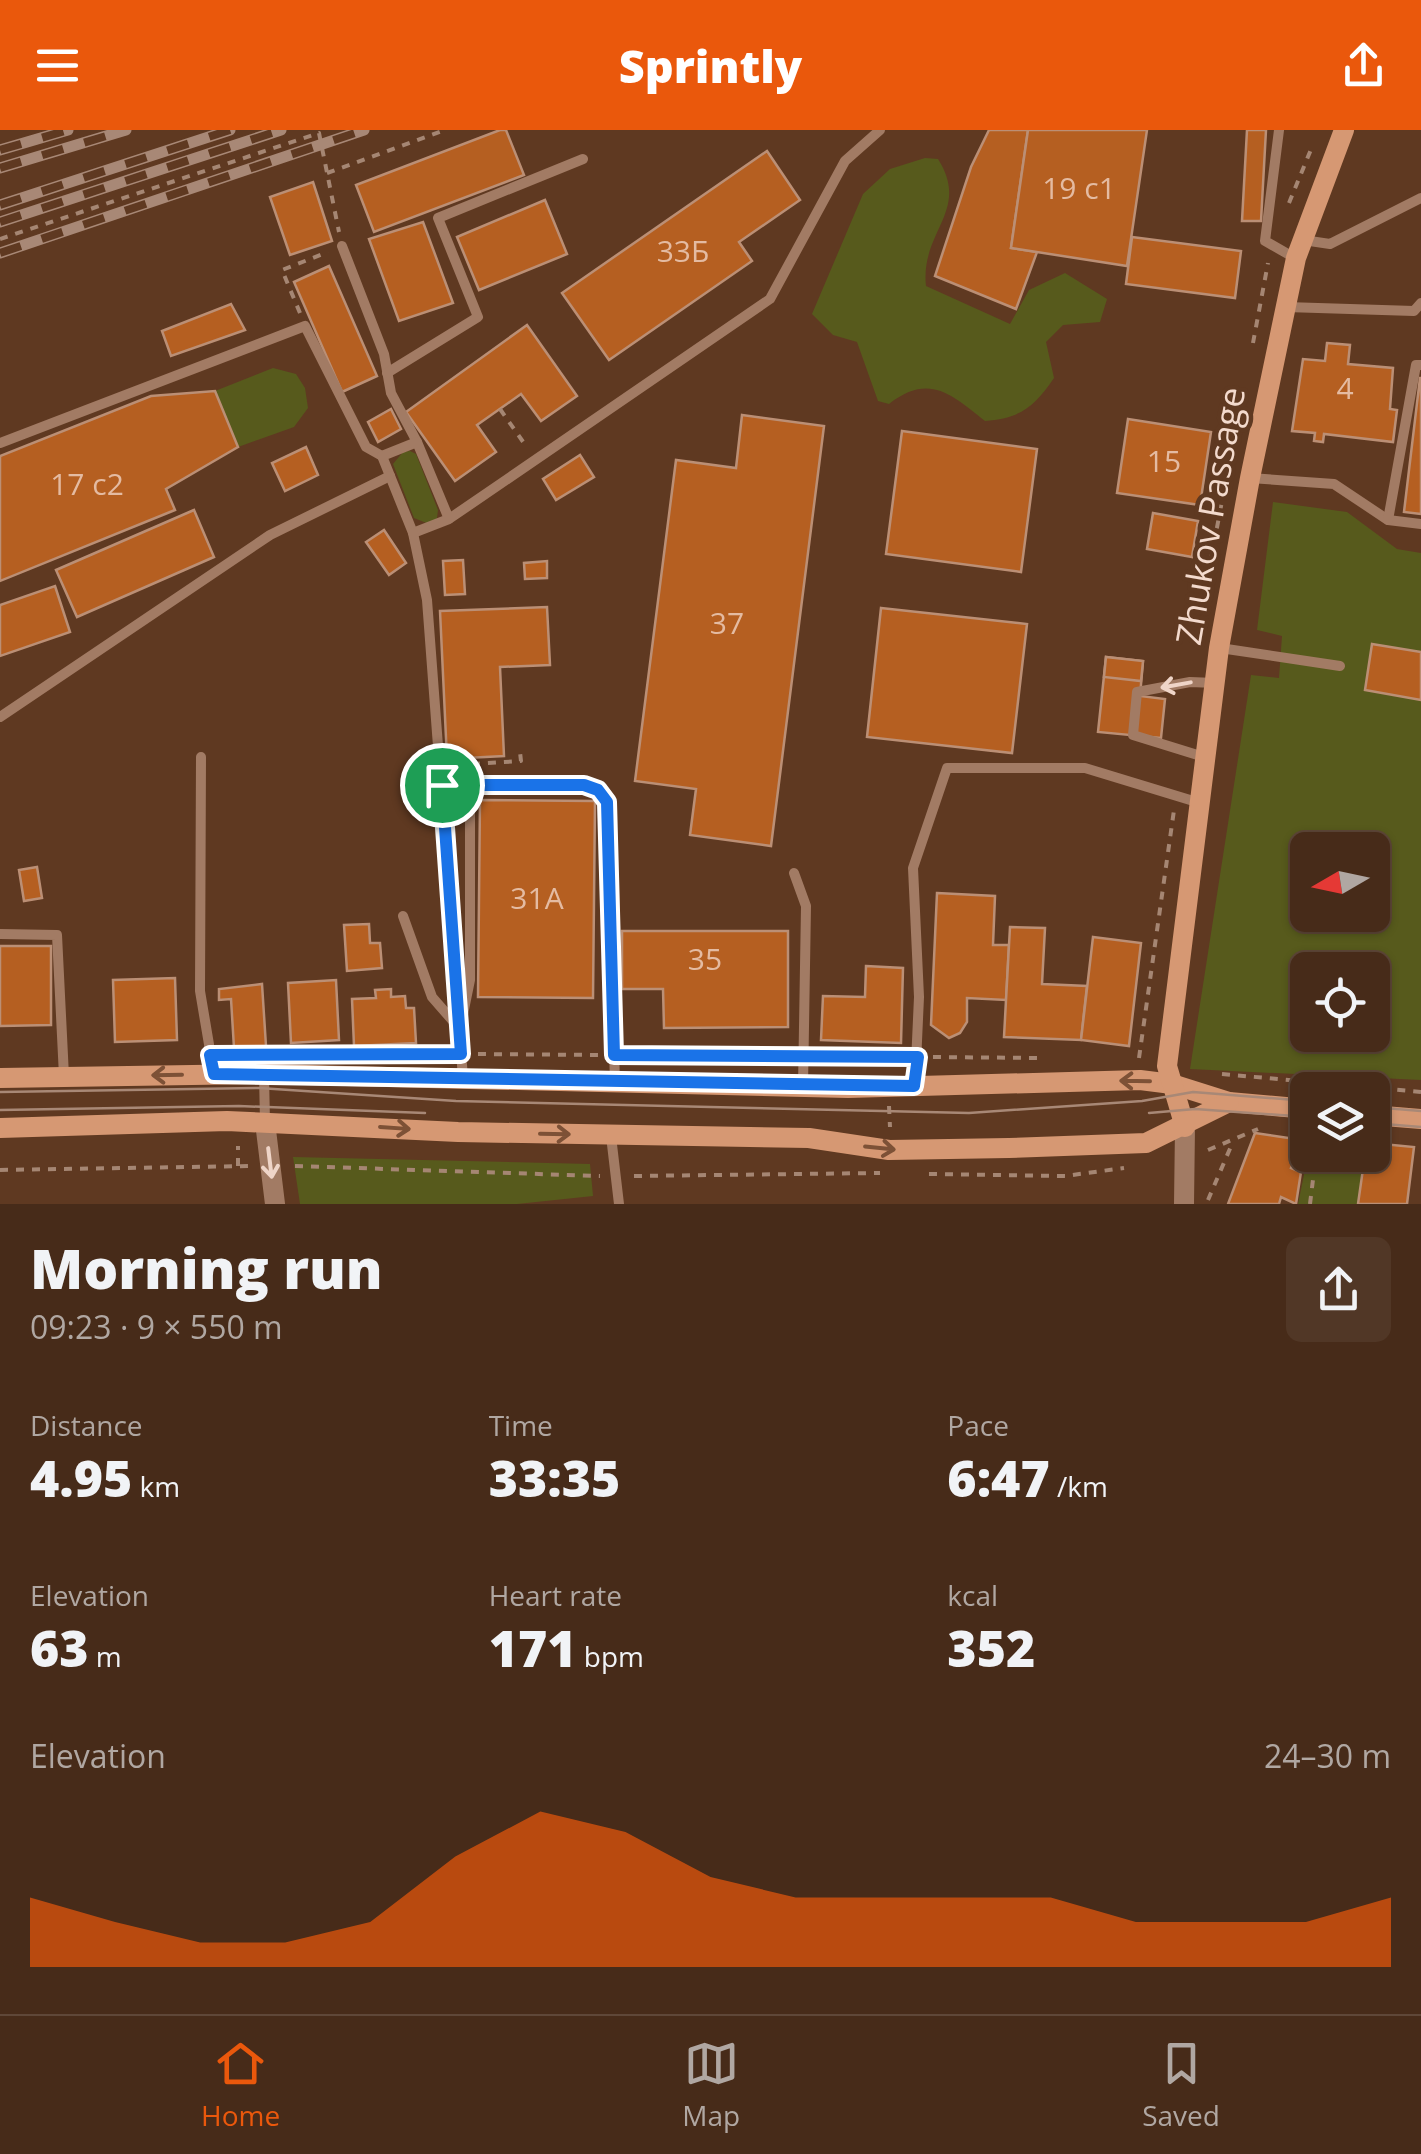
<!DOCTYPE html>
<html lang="en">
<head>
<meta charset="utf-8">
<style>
  body { margin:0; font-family:"Open Sans",sans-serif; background:#513726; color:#f1f3f6; height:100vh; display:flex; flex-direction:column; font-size:38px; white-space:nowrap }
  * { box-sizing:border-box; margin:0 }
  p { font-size:32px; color:#b0a7a2 }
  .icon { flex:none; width:55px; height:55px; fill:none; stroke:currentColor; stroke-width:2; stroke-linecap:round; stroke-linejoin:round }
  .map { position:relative; height:1074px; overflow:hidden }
  .drawer { display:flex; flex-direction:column; background:#472b19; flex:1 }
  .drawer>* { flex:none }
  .needle { width:65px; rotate:261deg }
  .buttons { position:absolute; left:1290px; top:702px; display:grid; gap:20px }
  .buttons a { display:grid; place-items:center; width:100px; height:100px; border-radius:15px; background:#472b19; box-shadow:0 2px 8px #0004,0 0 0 2px #5f4738; font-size:50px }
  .pin { position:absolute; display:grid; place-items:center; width:85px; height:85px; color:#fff; margin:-42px; border:5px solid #fff; border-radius:50%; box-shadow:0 2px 10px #0007 }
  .round { display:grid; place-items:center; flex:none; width:105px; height:105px; border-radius:15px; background:#513726 }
  .overview { display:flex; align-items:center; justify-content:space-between; height:170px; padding:0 30px }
  h1 { font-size:55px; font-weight:800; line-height:75px }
  .stats { display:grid; grid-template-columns:repeat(3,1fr); gap:15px; height:170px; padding:10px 30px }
  .stats div { display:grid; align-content:center }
  .stats b { font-size:50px; font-weight:800 }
  .stats small { font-size:28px; font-weight:400 }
  .stats p { font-size:28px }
  .chart { height:280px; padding:20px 30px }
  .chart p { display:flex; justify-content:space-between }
  .chart svg { width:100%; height:180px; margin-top:10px; fill:#ea580c; opacity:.7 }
  header { display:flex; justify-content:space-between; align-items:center; height:130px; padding:0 30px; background:#ea580c; color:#fff; font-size:45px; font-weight:800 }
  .tabs { display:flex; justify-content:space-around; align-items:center; height:140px; border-top:2px solid #5f4738; background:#472b19; font-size:28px; color:#b0a7a2 }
  .tabs a { display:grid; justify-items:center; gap:5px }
  .tabs .selected { color:#ea580c }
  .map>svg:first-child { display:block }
  .green { fill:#575a1c; fill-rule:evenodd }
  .building { fill:#b55f21; stroke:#bb8f75; stroke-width:2.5 }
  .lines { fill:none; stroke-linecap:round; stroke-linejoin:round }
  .path { stroke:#a58673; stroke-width:4; stroke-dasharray:8 8; stroke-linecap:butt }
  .lane { stroke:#a27b64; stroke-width:10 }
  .street { stroke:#a27b64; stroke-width:20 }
  .secondary { stroke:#d69873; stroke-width:20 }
  .tram { stroke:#a88876; stroke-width:2.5 }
  .rail-casing { stroke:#a88876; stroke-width:11 }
  .rail { stroke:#5f3921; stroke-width:8; stroke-dasharray:22; stroke-linecap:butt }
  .oneway { stroke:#efd5c8 }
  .oneway2 { stroke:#7d5136 }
  .route-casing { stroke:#fff; stroke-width:20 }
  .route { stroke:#1a73e8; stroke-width:12 }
  .labels { text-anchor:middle; stroke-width:9; stroke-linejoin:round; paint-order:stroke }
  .number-label { font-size:30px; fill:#e4bba2 }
  .street-label { font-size:35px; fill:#f3dacd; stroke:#5f3921 }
</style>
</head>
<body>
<header><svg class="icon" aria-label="menu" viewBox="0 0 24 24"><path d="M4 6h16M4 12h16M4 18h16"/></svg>Sprintly<svg class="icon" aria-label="share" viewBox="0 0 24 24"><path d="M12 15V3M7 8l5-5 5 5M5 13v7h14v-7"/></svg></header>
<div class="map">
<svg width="1421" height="1074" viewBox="0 0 1421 1074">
  <rect width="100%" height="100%" fill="#5f3921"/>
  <!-- green -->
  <g class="green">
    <path d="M 925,28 L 938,29 C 971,81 920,101 926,156 L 1010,194 L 1029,160 L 1065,143 L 1107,169 L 1100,192 L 1063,195 L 1046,212 L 1054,248 C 1034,277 1021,288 985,291 C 951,264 929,243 889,274 L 878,271 L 857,212 L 833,205 L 812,184 L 863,64 L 890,39 Z"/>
    <polygon points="273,238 296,244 305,258 308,278 294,297 238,317 215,261"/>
    <polygon points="410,321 416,324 438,380 437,388 429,394 414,388 393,334 403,322"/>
    <path d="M 1273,372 L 1347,382 L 1397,419 L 1421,423 L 1421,950 L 1190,939 L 1251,545 L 1279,548 L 1282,506 L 1257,500 ZM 1308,720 L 1372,720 L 1372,785 L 1308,785 ZM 1308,840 L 1372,840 L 1372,905 L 1308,905 Z"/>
    <polygon points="1308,1025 1365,1025 1358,1074 1298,1074"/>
    <polygon points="293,1027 590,1034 593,1066 517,1074 300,1074"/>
  </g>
  <!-- building -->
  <g class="building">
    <polygon points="500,0 506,0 524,45 374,102 356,55"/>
    <polygon points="989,0 1028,0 1011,118 1037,122 1016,179 935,146 971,37"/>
    <polygon points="1028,0 1147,0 1127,136 1011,118"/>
    <polygon points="1247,0 1266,0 1261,91 1242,91"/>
    <polygon points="767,21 800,70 739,112 752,131 609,230 562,163"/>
    <polygon points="313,52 332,111 290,125 270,67"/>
    <polygon points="545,70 567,124 479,160 457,107"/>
    <polygon points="423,92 453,173 399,191 369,109"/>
    <polygon points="1132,107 1241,121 1235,168 1126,154"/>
    <polygon points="329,136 377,246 342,262 294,152"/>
    <polygon points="231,174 245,200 171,226 162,201"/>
    <polygon points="527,195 577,266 541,291 521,264 477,295 496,322 455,351 406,282"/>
    <polygon points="1327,213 1350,215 1348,234 1393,238 1390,279 1397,280 1393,312 1324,304 1323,312 1314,311 1315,303 1292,301 1303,229 1325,231"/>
    <polygon points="1420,248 1421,248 1421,384 1404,382"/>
    <polygon points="215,261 238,317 166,359 175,380 0,451 0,326 151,266"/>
    <polygon points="391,279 401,299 378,312 368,292"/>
    <polygon points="742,285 824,296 771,716 690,705 696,659 635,651 676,330 736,338"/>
    <polygon points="1128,289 1211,302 1200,375 1117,363"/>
    <polygon points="902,301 1037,319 1021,442 886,424"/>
    <polygon points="306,317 318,345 285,361 272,333"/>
    <polygon points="580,325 594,347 556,370 543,349"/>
    <polygon points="194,380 214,427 77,487 56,440"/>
    <polygon points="1153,383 1198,391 1192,427 1147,419"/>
    <polygon points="384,400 406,433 389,445 366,412"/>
    <polygon points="463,430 465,464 445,465 443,431"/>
    <polygon points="547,431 547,448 525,449 524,433"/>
    <polygon points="55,456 70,502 0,526 0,475"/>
    <polygon points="547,477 550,535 500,537 504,626 447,629 440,481"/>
    <polygon points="881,478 1027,494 1012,623 867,607"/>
    <polygon points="1372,514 1421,522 1421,570 1365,560"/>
    <polygon points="1106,527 1143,531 1140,566 1165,569 1161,608 1098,602"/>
    <polygon points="1106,527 1143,531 1141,551 1104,547"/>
    <polygon points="480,670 595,671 593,868 478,867"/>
    <polygon points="37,737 42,768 24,771 19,740"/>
    <polygon points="937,763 995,766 993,815 1009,815 1006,870 967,868 967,892 960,903 949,908 931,895"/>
    <polygon points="369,794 370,813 380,813 382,838 347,841 344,795"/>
    <polygon points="1010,797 1045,798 1042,854 1087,856 1081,910 1004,907"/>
    <polygon points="622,801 788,801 788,897 664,898 663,859 622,859"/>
    <polygon points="1093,807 1141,813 1129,916 1081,910"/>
    <polygon points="0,816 51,816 51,895 0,896"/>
    <polygon points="866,836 903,838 901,913 821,910 823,866 865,867"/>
    <polygon points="175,848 177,910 115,912 113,850"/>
    <polygon points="336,850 339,910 291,913 288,853"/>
    <polygon points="262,854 266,916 234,918 231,869 219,870 219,859"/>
    <polygon points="391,859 391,867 405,866 406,878 414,878 416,913 354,916 352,869 376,868 375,860"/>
    <polygon points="1255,1003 1302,1010 1291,1038 1301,1042 1296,1074 1281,1067 1279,1074 1228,1074"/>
    <polygon points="1372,1013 1414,1017 1407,1074 1358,1074 1365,1025 1372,1025"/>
  </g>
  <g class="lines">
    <!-- path -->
    <g class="path">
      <polyline points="327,43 445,0"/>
      <polyline points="1289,73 1312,17"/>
      <polyline points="0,109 319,3 339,102"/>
      <polyline points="300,183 282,140 328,122"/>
      <polyline points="1253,213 1268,133"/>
      <polyline points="500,279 526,316"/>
      <polyline points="1202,477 1238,286"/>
      <polyline points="456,635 521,631 520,622"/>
      <polyline points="478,924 598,925"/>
      <polyline points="633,925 788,925"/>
      <polyline points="818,926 898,927"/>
      <polyline points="933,927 1038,928"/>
      <polyline points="1139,928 1174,680"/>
      <polyline points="1222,944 1421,962"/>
      <polyline points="889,976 890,997"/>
      <polyline points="1208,1020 1258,999"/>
      <polyline points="238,1036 238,1016"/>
      <polyline points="295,1036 600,1046"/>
      <polyline points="0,1040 250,1036"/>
      <polyline points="929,1044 1065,1046 1124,1038"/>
      <polyline points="634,1046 880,1043"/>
      <polyline points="1208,1070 1232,1014"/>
      <polyline points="1310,1074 1316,1025"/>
    </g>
    <!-- lane -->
    <g class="lane">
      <polyline points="1279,0 1265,111 1295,128"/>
      <polyline points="1303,110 1330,114 1421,68"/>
      <polyline points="342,116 384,224 391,263 417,312"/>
      <polyline points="1286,177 1414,181 1421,173"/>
      <polyline points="387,243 478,187 438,88 583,29"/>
      <polyline points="0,313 305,196 366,317 382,326"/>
      <polyline points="1250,348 1334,354 1388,390 1421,394"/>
      <polyline points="449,389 417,312 382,326 413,403 449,389 770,169 845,31 880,0"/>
      <polyline points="1388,390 1416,235 1421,235"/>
      <polyline points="413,403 427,470 463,948"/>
      <polyline points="1220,518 1340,536"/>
      <polyline points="0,587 270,405 390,346"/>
      <polyline points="201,627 200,861 214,944"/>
      <polyline points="1204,627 1133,605 1137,562 1190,552 1215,553"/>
      <polyline points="442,655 584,655 598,660 607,673 615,953"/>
      <polyline points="794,743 806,776 803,957"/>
      <polyline points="403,786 432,867 460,899 470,850 470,653"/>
      <polyline points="0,804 57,805 64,946"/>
      <polyline points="264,945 265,992"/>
      <polyline points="915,955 919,867 913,738 947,638 1085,638 1200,673"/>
      <polyline points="611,1006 619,1074"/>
    </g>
    <!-- street -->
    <g class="street">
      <polyline points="265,992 275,1074"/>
      <polyline points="1184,1074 1185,997"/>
    </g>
    <!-- secondary -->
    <g class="secondary">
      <polyline points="0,948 264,944 848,958 1140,950 1172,954 1229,972 1308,979"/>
      <polyline points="1372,985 1421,989"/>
      <polyline points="1185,997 1167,936 1219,518 1250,348 1296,128 1344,0"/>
      <polyline points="0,998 227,991 458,1002 809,1008 889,1020 1009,1018 1146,1013 1229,972"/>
    </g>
    <!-- tram -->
    <g class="tram">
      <polyline points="0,962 259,958 456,971 969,983 1142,971 1193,962 1308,971"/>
      <polyline points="1372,977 1421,981"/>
      <polyline points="0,980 239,976 425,983"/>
      <polyline points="1149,983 1195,979 1308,987"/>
      <polyline points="1372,993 1421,997"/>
    </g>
    <defs>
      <g id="rail">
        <polyline points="0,20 68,0"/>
        <polyline points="0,38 126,0"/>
        <polyline points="0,75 230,0"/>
        <polyline points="0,92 281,0"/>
        <polyline points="0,123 364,0"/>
      </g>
    </defs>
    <!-- rail casing -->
    <use href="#rail" class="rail-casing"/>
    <!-- rail -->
    <use href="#rail" class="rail"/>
  </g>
  <!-- one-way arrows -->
  <defs><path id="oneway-shaft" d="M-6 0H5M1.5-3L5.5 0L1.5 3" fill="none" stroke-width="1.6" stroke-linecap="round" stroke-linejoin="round" transform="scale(2.5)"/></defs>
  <g class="oneway">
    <use href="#oneway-shaft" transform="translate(1176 555) rotate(170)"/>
    <use href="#oneway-shaft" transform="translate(270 1033) rotate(83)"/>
  </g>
  <g class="oneway2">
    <use href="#oneway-shaft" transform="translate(167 945) rotate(179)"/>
    <use href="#oneway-shaft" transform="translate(1135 951) rotate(-179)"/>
    <use href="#oneway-shaft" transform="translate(395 998) rotate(4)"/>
    <use href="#oneway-shaft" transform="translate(555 1004) rotate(1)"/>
    <use href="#oneway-shaft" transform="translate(880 1018) rotate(6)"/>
  </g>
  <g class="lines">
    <defs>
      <polygon id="route" points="442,655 584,655 598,660 607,672 614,925 918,927 914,956 214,944 210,925 461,924"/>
    </defs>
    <!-- route casing -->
    <use href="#route" class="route-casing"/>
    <!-- route -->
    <use href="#route" class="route"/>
  </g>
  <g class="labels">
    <!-- number labels -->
    <g class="number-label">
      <text x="1079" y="69">19 с1</text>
      <text x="683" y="132">33Б</text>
      <text x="1345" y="269">4</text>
      <text x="1164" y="342">15</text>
      <text x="87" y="365">17 с2</text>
      <text x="727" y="504">37</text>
      <text x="537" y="779">31А</text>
      <text x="705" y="840">35</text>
    </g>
    <!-- street labels -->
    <g class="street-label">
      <text transform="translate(1211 386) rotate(-80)" y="12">Zhukov Passage</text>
    </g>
  </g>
</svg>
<div class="buttons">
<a><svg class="needle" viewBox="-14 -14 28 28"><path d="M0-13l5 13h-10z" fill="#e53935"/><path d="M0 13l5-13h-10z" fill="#b0a7a2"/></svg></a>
<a><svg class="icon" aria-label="locate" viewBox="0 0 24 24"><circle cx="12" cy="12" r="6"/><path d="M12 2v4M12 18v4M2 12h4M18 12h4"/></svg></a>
<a><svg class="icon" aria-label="layers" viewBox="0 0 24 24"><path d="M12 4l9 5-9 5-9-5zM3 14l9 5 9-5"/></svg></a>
</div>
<div class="pin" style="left:442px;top:655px;background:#1e9e55"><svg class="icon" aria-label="arrive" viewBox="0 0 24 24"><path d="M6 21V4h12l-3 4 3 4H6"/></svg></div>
</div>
<section class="drawer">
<div class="overview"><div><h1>Morning run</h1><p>09:23 · 9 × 550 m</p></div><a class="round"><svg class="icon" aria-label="share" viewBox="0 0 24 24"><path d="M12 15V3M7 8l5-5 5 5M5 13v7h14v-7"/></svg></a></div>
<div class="stats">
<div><p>Distance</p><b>4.95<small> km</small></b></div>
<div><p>Time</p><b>33:35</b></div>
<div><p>Pace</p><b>6:47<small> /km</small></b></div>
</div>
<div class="stats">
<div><p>Elevation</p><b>63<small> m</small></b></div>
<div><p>Heart rate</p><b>171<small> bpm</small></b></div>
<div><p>kcal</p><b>352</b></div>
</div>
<div class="chart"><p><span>Elevation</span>24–30 m</p>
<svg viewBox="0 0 160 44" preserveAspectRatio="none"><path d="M0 44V27L10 33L20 38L30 38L40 33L50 17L60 6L70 11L80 22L90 27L100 27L110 27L120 27L130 33L140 33L150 33L160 27V44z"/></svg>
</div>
</section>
<nav class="tabs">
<a class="selected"><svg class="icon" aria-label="home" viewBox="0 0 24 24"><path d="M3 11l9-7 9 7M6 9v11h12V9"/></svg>Home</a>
<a><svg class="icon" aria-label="map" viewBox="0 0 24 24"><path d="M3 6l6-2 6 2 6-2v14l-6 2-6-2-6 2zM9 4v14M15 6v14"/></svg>Map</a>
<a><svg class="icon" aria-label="saved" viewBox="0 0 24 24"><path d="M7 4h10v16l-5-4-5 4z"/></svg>Saved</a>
</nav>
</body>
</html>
